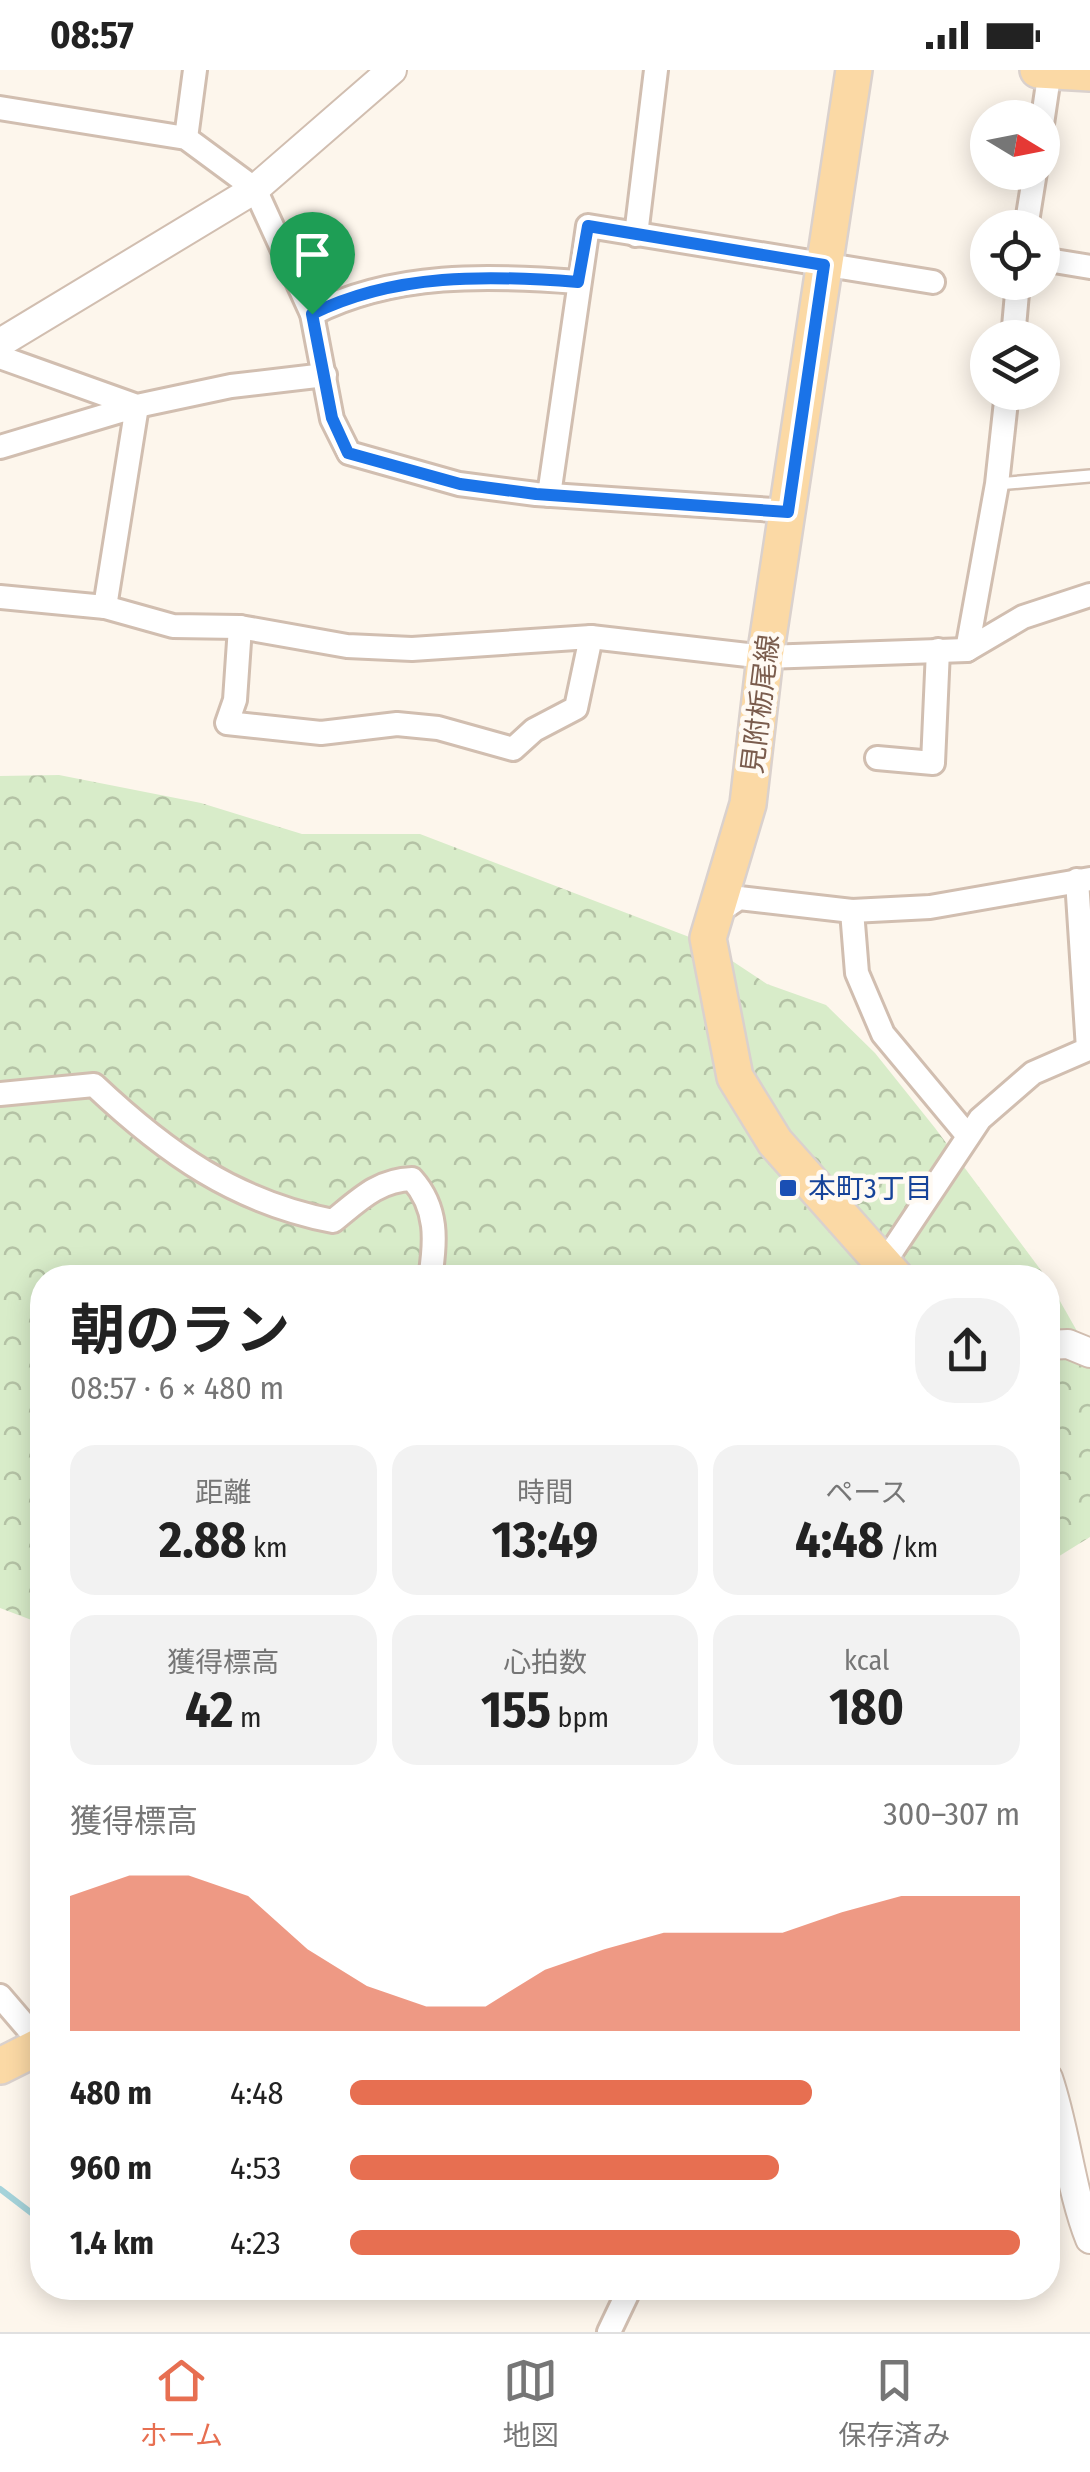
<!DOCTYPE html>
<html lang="ja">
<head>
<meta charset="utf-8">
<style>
  body { margin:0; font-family:"Fira Sans Condensed","Noto Sans JP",sans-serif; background:#f2f2f2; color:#222; height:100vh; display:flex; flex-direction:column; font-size:38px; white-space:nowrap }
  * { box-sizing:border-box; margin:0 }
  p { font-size:32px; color:#767676 }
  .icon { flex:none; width:55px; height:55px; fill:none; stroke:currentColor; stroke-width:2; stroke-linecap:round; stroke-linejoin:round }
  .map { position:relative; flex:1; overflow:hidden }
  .panel { position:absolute; left:30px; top:1195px; width:1030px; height:1035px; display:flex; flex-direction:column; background:#fff; border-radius:40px; box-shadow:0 5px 25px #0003 }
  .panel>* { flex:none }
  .needle { width:65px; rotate:100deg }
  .fabs { position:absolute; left:970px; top:30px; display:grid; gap:20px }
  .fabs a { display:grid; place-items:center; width:90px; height:90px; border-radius:50%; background:#fff; box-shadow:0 5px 25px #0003; font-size:50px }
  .pin { position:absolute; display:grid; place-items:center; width:85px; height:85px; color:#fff; margin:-102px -42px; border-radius:50% 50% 50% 0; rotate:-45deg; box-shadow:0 0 10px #0007 }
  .pin .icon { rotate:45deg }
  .round { display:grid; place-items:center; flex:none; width:105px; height:105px; border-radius:40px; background:#f2f2f2 }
  .head { display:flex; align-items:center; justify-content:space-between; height:170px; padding:0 40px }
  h1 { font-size:55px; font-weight:700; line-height:75px }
  .figures { display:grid; grid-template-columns:repeat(3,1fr); gap:15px; height:170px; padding:10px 40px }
  .figures div { display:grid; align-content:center; border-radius:25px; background:#f2f2f2; text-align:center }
  .figures b { font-size:50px; font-weight:700 }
  .figures small { font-size:28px; font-weight:400 }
  .figures p { font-size:28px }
  .chart { height:280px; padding:20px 40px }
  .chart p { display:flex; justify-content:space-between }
  .chart svg { width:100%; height:180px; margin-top:10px; fill:#e76f51; opacity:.7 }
  ul { padding:0 40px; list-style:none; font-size:32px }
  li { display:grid; grid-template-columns:160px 120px 1fr; align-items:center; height:75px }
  li i { height:25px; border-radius:12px; background:#e76f51 }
  .status { display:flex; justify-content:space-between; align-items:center; height:70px; padding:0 50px; background:#fff; direction:ltr }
  .status svg { height:28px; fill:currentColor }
  .dock { display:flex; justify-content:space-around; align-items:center; height:140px; border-top:2px solid #e0e0e0; background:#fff; font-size:28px; color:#767676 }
  .dock a { display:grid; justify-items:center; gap:5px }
  .dock .on { color:#e76f51 }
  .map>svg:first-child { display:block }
  .forest { fill:url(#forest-crowns) }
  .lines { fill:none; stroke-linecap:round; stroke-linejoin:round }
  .stream { stroke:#a5d3da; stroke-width:6 }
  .service-casing { stroke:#d1beb0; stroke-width:16 }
  .minor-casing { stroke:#d1beb0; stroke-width:28 }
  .tertiary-casing { stroke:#d1beb0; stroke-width:32 }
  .primary-casing { stroke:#dad1cd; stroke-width:40 }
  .service { stroke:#fff; stroke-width:11 }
  .minor { stroke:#fff; stroke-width:22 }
  .tertiary { stroke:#fff; stroke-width:28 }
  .primary { stroke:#fbd9a5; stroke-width:35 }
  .route-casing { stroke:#fff; stroke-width:20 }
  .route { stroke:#1a73e8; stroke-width:12 }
  .transit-dot { fill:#1a4fb4; stroke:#fffaf3; stroke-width:4 }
  .labels { text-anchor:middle; stroke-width:9; stroke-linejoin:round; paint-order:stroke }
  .street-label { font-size:28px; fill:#7a5c4d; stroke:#fffaf3 }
  .transit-label { font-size:28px; fill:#164399; stroke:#fffaf3; text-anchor:start }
</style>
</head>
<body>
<div class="status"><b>08:57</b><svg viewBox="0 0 49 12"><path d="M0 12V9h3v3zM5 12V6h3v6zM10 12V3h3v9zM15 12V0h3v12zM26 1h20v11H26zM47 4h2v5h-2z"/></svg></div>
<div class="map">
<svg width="1090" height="2262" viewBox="0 0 1090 2262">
  <defs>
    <pattern id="forest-crowns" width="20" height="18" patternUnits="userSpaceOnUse" patternTransform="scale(2.5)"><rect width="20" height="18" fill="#d8ecc9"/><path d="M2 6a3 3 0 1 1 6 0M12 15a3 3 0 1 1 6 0" fill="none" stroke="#b4c2a5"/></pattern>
  </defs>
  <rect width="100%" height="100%" fill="#fdf6ec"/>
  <!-- forest -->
  <g class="forest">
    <polygon points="59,705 201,733 302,764 420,764 705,873 767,914 826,935 875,983 935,1058 1046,1207 42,1208 42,1554 0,1538 0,706"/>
    <polygon points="1048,1210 1090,1284 1090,1467 1048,1493"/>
  </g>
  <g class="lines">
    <!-- stream -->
    <polyline class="stream" points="0,2119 42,2151"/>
    <defs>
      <polyline id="service" points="997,414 1090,406"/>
      <g id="minor">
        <polyline points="0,38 186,68 255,119 312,244 332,349 349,383 459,414 536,424 789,441"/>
        <polyline points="1042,54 1050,0"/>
        <polyline points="186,68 195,0"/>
        <polyline points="1026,158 1035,102"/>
        <polyline points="636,165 656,0"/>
        <polyline points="1042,189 1090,197"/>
        <path d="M 312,244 C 394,202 489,205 578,212"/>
        <polyline points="1013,268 1018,212"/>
        <polyline points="0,287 137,336 231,316 325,305"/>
        <polyline points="0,377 137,336 105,537"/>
        <polyline points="549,425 588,156 933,212"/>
        <polyline points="0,527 105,537 173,556 240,557 347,576 412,579 591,567 765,587 967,580 1023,547 1090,525"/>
        <polyline points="240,557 235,630 227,653 321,663 397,654 438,658 513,679 534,660 576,638 591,567"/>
        <polyline points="967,580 997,414 1007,322"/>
        <polyline points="877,688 933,693 938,580"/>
        <polyline points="852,841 857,903 883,964 968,1066"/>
        <polyline points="712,846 739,828 852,841 930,837 1090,809"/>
        <path d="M 0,1024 L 94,1015 C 166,1083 235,1132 333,1151 C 359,1130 378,1110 412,1109 C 438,1138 436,1171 430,1208"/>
        <polyline points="884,1193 980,1049 1033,1003 1088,979 1077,810"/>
        <polyline points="0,1926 42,1975"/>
        <polyline points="609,2262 630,2218"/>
      </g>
      <g id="tertiary">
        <polyline points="0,273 255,119 392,0"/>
        <polyline points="1048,1275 1068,1274 1090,1283"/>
        <path d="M 1048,2008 C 1066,2061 1070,2118 1090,2169"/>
      </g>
      <g id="primary">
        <polyline points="854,0 765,587 748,734 708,868 735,1007 775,1072 896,1208"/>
        <polyline points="1038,0 1090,3"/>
        <polyline points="0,1996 42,1975"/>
      </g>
    </defs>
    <!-- service casing -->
    <use href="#service" class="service-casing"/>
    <!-- minor casing -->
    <use href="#minor" class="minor-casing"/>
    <!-- tertiary casing -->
    <use href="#tertiary" class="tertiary-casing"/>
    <!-- primary casing -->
    <use href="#primary" class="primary-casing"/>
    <!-- service -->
    <use href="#service" class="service"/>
    <!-- minor -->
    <use href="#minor" class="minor"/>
    <!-- tertiary -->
    <use href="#tertiary" class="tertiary"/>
    <!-- primary -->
    <use href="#primary" class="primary"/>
  </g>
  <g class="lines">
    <defs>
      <path id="route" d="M 588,156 L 824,195 L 788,442 L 536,424 L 460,414 L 348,383 L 332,348 L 312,244 C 394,203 489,205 578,212 Z"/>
    </defs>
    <!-- route casing -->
    <use href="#route" class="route-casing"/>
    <!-- route -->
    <use href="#route" class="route"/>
  </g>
  <!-- markers -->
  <rect class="transit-dot" x="778" y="1108" width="20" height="20" rx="5"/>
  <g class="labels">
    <!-- street labels -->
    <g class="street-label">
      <text transform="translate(760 634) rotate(-83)" y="10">見附栃尾線</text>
    </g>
    <!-- transit labels -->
    <g class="transit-label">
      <text x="808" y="1128">本町3丁目</text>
    </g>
  </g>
</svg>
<div class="fabs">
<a><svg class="needle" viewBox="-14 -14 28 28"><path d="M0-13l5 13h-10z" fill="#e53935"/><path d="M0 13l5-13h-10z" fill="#767676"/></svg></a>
<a><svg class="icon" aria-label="locate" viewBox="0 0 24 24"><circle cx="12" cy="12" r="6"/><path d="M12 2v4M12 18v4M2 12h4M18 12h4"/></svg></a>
<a><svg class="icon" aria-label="layers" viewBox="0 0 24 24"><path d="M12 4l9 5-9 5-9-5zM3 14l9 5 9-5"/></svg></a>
</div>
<div class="pin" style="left:312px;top:244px;background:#1e9e55"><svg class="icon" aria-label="arrive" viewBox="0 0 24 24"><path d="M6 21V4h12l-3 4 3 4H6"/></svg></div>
<section class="panel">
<div class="head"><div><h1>朝のラン</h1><p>08:57 · 6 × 480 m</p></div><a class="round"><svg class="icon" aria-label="share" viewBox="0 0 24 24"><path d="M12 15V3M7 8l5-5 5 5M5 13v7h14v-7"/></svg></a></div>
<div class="figures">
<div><p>距離</p><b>2.88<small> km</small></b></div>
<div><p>時間</p><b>13:49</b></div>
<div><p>ペース</p><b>4:48<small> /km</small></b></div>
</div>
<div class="figures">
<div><p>獲得標高</p><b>42<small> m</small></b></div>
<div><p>心拍数</p><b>155<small> bpm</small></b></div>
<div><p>kcal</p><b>180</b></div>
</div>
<div class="chart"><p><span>獲得標高</span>300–307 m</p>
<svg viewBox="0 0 160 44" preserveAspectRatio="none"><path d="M0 44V11L10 6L20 6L30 11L40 24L50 33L60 38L70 38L80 29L90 24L100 20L110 20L120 20L130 15L140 11L150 11L160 11V44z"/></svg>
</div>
<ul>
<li><b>480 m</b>4:48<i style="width:69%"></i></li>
<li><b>960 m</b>4:53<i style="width:64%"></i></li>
<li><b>1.4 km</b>4:23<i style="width:100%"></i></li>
</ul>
</section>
</div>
<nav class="dock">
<a class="on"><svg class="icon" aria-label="home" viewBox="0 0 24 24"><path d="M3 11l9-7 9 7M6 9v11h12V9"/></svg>ホーム</a>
<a><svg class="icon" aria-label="map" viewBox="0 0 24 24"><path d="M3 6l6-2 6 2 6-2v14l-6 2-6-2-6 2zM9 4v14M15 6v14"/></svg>地図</a>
<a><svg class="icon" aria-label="saved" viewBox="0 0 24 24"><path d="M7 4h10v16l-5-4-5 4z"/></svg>保存済み</a>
</nav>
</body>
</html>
